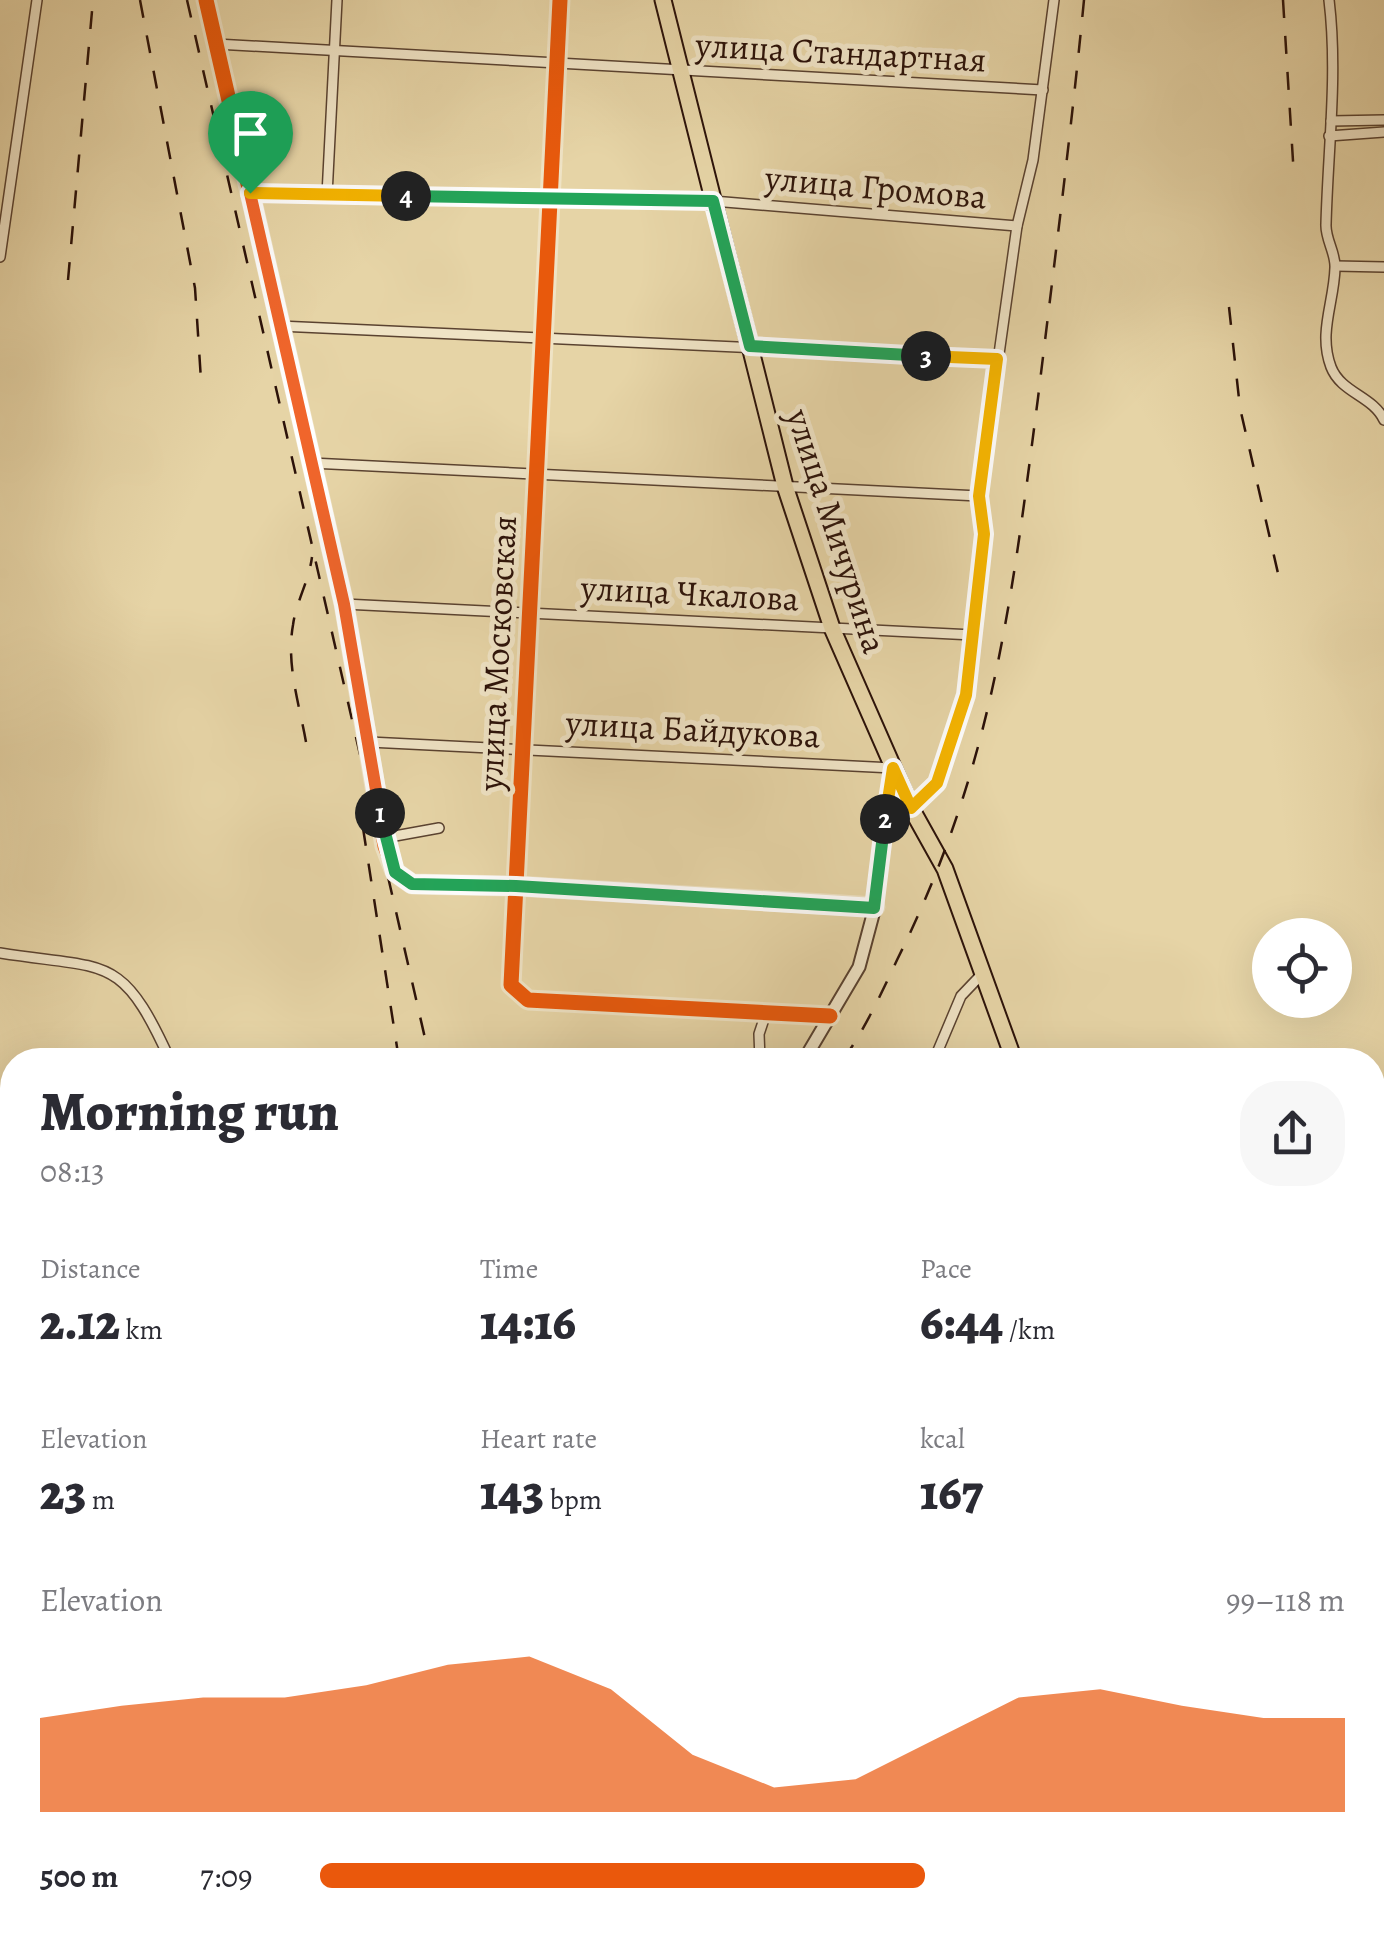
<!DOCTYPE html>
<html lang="en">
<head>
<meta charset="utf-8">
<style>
  body { margin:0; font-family:Alegreya,serif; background:#f7f7f7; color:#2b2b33; height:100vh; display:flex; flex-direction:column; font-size:38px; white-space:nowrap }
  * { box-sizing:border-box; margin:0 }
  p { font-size:32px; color:#7c7c81 }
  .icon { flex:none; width:55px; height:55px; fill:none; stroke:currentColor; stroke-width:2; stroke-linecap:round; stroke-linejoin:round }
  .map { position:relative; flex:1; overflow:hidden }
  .drawer { position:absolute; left:0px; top:1048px; width:1385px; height:888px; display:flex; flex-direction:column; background:#fff; border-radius:40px 40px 0 0; box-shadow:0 10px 40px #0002 }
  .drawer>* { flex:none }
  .tools { position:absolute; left:1252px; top:918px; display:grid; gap:20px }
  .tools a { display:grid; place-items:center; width:100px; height:100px; border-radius:50%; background:#fff; box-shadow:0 10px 40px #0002; font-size:50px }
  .pin { position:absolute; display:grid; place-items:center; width:85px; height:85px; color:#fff; margin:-102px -42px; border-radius:50% 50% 50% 0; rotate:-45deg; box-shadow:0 0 10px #0007 }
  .pin .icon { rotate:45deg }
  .km { position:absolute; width:50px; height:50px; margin:-25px; border-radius:50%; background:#222; color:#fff; font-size:28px; line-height:50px; text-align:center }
  .round { display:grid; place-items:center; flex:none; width:105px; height:105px; border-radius:40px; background:#f7f7f7 }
  .headline { display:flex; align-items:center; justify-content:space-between; height:170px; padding:0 40px }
  h1 { font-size:55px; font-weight:800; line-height:75px }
  .figures { display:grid; grid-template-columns:repeat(3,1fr); gap:15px; height:170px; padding:10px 40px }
  .figures div { display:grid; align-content:center }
  .figures b { font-size:50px; font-weight:800 }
  .figures small { font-size:28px; font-weight:400 }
  .figures p { font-size:28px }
  .chart { height:280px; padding:20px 40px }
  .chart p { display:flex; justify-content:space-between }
  .chart svg { width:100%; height:180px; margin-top:10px; fill:#ea580c; opacity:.7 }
  ul { padding:0 40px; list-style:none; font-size:32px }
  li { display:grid; grid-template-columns:160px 120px 1fr; align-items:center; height:75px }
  li i { height:25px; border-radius:12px; background:#ea580c }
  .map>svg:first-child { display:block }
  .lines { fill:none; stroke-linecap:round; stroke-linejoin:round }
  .minor-casing { stroke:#5a4230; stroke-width:12 }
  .tertiary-casing { stroke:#5a4230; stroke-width:15 }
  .primary-casing { stroke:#2c1209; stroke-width:19 }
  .minor { stroke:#efe3c5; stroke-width:9 }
  .tertiary { stroke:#efe3c5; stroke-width:11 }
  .primary { stroke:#e6d4a6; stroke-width:15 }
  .rail { stroke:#2c1209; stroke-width:2.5; stroke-dasharray:18 18; stroke-linecap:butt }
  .cycleway-casing { stroke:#efe3c5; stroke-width:21 }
  .cycleway { stroke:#e8590c; stroke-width:15 }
  .split-1-casing { stroke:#fff; stroke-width:20 }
  .split-2-casing { stroke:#fff; stroke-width:20 }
  .split-3-casing { stroke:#fff; stroke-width:20 }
  .split-4-casing { stroke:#fff; stroke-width:20 }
  .split-5-casing { stroke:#fff; stroke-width:20 }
  .split-1 { stroke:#f0652b; stroke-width:12 }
  .split-2 { stroke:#22a559; stroke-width:12 }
  .split-3 { stroke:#f5b400; stroke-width:12 }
  .split-4 { stroke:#22a559; stroke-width:12 }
  .split-5 { stroke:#f5b400; stroke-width:12 }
  .labels { text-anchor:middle; stroke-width:10; stroke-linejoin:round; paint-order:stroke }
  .street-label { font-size:35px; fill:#2c1209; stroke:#efe3c5 }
</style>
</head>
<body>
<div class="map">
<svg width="1384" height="1933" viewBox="0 0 1384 1933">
  <rect width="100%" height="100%" fill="#e6d4a6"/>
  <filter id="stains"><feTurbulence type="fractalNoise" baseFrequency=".002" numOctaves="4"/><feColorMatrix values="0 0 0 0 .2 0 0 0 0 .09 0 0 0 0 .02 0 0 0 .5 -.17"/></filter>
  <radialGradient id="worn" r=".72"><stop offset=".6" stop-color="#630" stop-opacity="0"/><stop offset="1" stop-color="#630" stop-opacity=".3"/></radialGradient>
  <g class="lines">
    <defs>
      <g id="minor">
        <polyline points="206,0 344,604 385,846 395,872 412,884 516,886 875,907"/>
        <polyline points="560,0 511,985 528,1000 830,1016"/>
        <path d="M 1329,0 C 1338,74 1328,148 1326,224 C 1325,239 1336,253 1335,268 C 1334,303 1318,333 1331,367 C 1341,393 1373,396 1384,420"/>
        <polyline points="216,44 1043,90"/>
        <polyline points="1331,121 1384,120"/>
        <polyline points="1329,136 1384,132"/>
        <polyline points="250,193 713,201 1017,226"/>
        <polyline points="327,195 337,0"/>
        <polyline points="0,257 37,0"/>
        <polyline points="1336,266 1384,267"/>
        <polyline points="279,326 997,359"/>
        <polyline points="311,463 979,496"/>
        <polyline points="344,604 973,635"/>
        <polyline points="369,742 893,768"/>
        <path d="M 911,808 C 917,803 925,799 930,794 C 968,753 987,552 979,496 L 1017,226 L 1033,160 L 1054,0"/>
        <polyline points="384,838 439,828"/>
        <path d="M 0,953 C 108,970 121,952 170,1060"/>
        <polyline points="760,1060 759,1034 766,1013"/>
        <polyline points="934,1060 961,996 982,974"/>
        <polyline points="9,1208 12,1222"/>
        <polyline points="0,1424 12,1413"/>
        <polyline points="1372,1485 1384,1484"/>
        <polyline points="1372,1562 1384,1562"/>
        <polyline points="1372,1680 1384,1680"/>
        <polyline points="1372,1792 1384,1792"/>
        <polyline points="425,1922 426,1933"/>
        <polyline points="754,1922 754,1933"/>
        <polyline points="88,1933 91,1922"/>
        <polyline points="1112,1933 1384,1925"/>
      </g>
      <g id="tertiary">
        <polyline points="804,1060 859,967 875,907 893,768"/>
        <polyline points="0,1910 12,1890"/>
      </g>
      <g id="primary">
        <polyline points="663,0 785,486 832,628 911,808 945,869 1014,1060"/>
        <polyline points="1096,1922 1097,1933"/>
      </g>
    </defs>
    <!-- minor casing -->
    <use href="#minor" class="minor-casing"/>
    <!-- tertiary casing -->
    <use href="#tertiary" class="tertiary-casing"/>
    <!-- primary casing -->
    <use href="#primary" class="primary-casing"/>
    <!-- minor -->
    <use href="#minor" class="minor"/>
    <!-- tertiary -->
    <use href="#tertiary" class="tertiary"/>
    <!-- primary -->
    <use href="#primary" class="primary"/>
    <!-- rail -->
    <g class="rail">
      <polyline points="140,0 195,288 201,380"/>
      <polyline points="187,0 430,1060"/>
      <polyline points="1283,0 1294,177"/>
      <polyline points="68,280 93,0"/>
      <polyline points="1229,307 1240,408 1280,582"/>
      <path d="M 306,742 C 299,703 286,664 293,625 C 296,602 309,581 312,557"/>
      <polyline points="363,828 399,1060"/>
      <path d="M 843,1060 C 865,1029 881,994 897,960 C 992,769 1011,606 1038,398 C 1054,266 1071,133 1084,0"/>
      <polyline points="66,1933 73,1922"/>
    </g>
    <defs>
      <g id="cycleway">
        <polyline points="206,0 344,604 385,846 395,872 412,884 516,886 875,907"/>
        <polyline points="560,0 511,985 528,1000 830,1016"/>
      </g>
    </defs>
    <!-- cycleway casing -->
    <use href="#cycleway" class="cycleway-casing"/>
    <!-- cycleway -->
    <use href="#cycleway" class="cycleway"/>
  </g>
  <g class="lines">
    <defs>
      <polyline id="split-1" points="250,193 344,604 380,813"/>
      <polyline id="split-2" points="380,813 395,872 412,884 516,886 874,908 885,819"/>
      <polyline id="split-3" points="885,819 893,768 911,808 937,783 966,695 984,534 979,496 997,359 926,356"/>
      <polyline id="split-4" points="406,196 713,201 750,346 926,356"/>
      <polyline id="split-5" points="250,193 406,196"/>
    </defs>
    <!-- split-1 casing -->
    <use href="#split-1" class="split-1-casing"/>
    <!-- split-2 casing -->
    <use href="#split-2" class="split-2-casing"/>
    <!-- split-3 casing -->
    <use href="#split-3" class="split-3-casing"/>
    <!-- split-4 casing -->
    <use href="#split-4" class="split-4-casing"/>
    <!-- split-5 casing -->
    <use href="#split-5" class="split-5-casing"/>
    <!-- split-1 -->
    <use href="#split-1" class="split-1"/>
    <!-- split-2 -->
    <use href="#split-2" class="split-2"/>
    <!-- split-3 -->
    <use href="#split-3" class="split-3"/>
    <!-- split-4 -->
    <use href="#split-4" class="split-4"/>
    <!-- split-5 -->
    <use href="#split-5" class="split-5"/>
  </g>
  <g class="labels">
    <!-- street labels -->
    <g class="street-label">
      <text transform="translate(841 52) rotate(3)" y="12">улица Стандартная</text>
      <text transform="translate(876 187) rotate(5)" y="12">улица Громова</text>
      <text transform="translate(837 531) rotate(72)" y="12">улица Мичурина</text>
      <text transform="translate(690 593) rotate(3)" y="12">улица Чкалова</text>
      <text transform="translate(497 653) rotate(-87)" y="12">улица Московская</text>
      <text transform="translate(693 729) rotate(3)" y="12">улица Байдукова</text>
    </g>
  </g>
  <rect width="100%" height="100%" filter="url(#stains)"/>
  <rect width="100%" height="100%" fill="url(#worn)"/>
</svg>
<div class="tools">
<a><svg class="icon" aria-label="locate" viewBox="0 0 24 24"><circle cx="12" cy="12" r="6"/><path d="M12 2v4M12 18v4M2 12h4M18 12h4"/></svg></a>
</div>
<div class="pin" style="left:250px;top:193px;background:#1e9e55"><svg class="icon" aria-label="arrive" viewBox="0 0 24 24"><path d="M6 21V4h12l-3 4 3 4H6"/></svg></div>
<b class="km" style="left:380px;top:813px">1</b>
<b class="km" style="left:885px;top:819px">2</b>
<b class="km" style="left:926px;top:356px">3</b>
<b class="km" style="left:406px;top:196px">4</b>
<section class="drawer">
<div class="headline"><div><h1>Morning run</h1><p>08:13</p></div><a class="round"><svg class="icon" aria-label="share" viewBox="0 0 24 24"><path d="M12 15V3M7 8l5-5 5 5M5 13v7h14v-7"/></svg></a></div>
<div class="figures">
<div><p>Distance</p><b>2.12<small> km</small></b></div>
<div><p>Time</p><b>14:16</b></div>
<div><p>Pace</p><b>6:44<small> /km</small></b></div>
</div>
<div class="figures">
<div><p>Elevation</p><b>23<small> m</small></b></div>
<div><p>Heart rate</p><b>143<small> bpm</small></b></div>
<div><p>kcal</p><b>167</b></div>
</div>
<div class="chart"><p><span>Elevation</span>99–118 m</p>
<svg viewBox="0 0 160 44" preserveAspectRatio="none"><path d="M0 44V21L10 18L20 16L30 16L40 13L50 8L60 6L70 14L80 30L90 38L100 36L110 26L120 16L130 14L140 18L150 21L160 21V44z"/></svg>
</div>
<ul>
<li><b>500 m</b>7:09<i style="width:59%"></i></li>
</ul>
</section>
</div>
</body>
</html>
